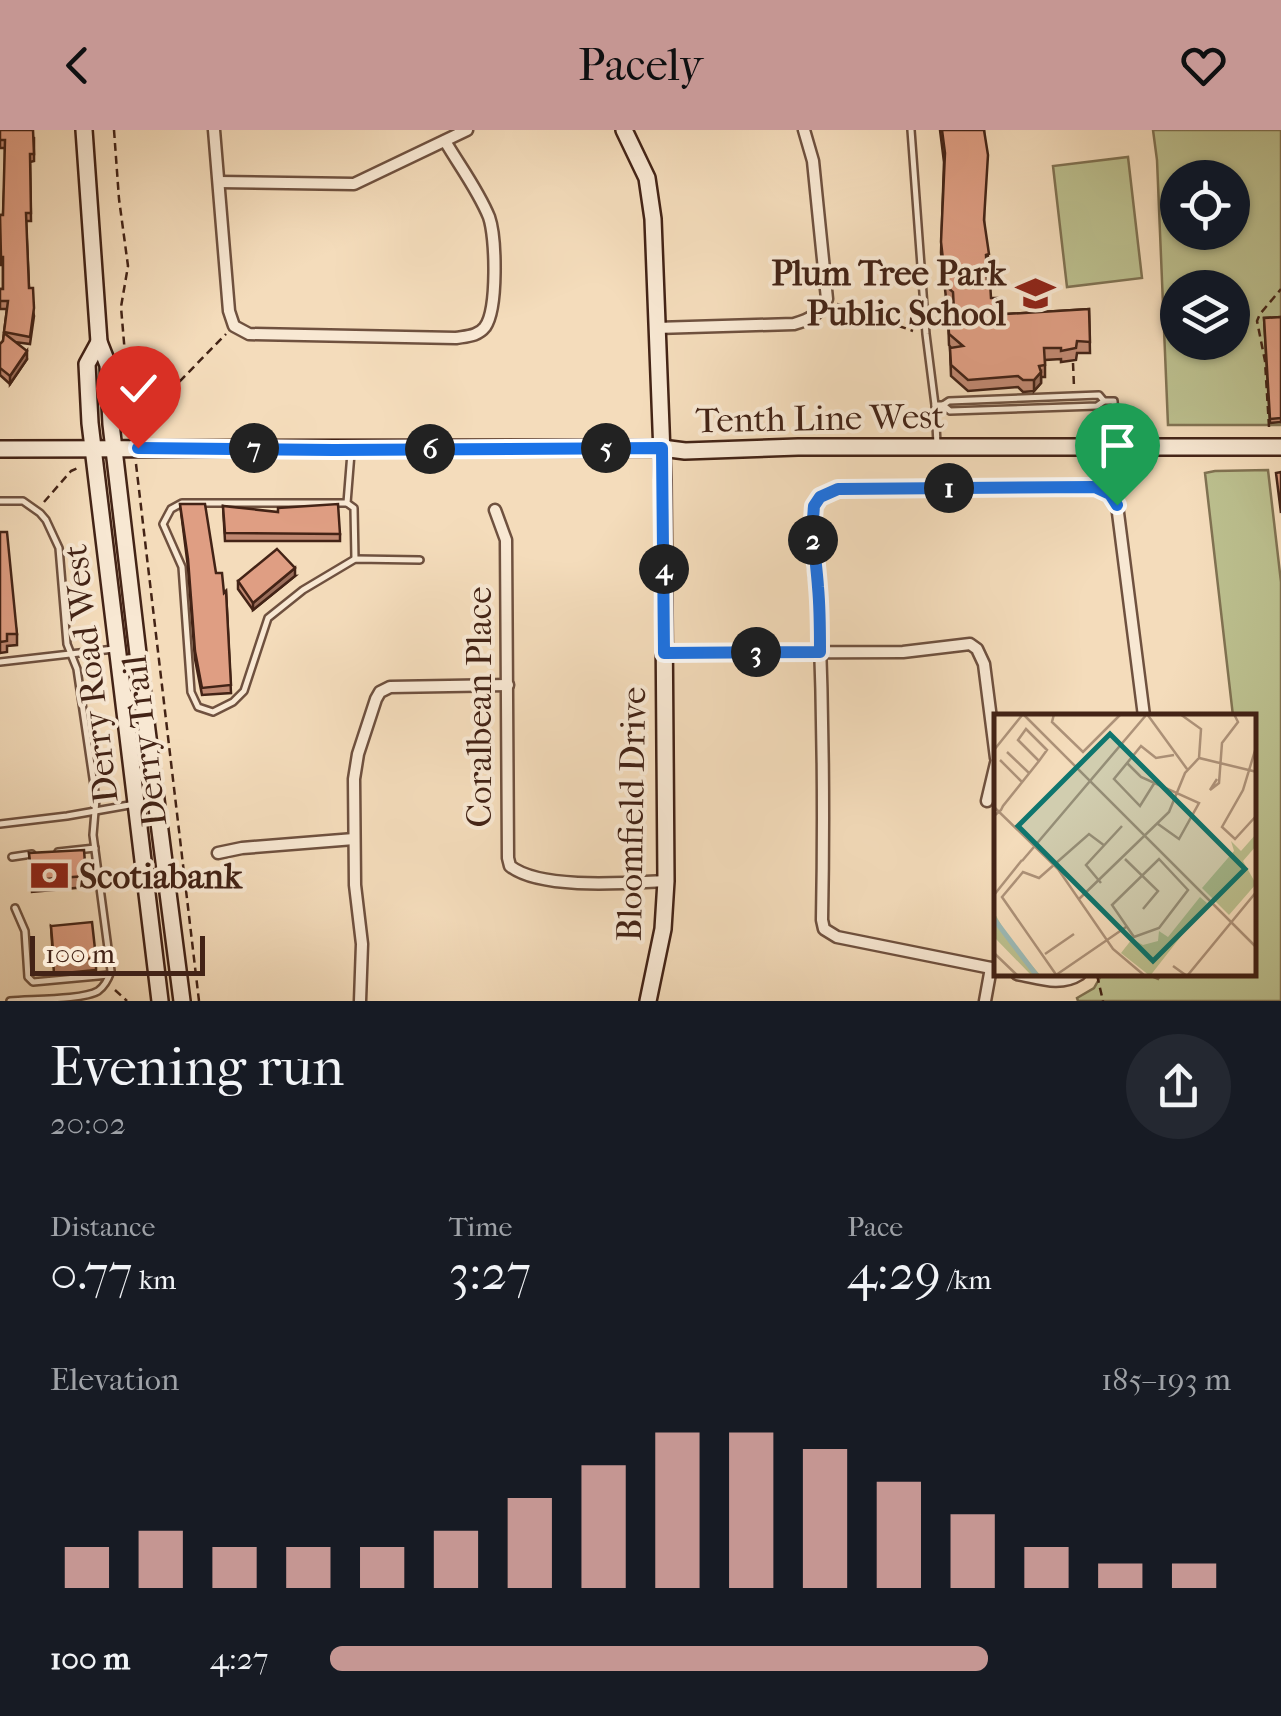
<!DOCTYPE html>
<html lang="en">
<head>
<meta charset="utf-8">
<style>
  body { margin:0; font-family:"IM FELL French Canon",serif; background:#242831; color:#f1f3f6; height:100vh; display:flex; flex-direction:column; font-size:38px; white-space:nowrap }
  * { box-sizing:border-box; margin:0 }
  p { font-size:32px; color:#9ea1a6 }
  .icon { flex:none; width:55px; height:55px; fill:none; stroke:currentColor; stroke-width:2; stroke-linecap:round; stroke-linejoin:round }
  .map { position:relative; height:871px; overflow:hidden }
  .details { display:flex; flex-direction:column; background:#171b24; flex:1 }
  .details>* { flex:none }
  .tools { position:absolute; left:1160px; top:30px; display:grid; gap:20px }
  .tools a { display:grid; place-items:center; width:90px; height:90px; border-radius:50%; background:#171b24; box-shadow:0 2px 8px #0004; font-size:50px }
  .scale { position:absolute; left:30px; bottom:25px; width:175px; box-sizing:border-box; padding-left:10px; border:5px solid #432316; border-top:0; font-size:28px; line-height:35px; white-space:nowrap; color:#432316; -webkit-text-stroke:8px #f8e8d3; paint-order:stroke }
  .pin { position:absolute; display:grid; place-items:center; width:85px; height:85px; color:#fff; margin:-102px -42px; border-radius:50% 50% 50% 0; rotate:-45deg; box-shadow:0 0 10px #0007 }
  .pin .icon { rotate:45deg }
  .km { position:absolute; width:50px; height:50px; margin:-25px; border-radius:50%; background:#222; color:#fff; font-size:28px; line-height:50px; text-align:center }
  .round { display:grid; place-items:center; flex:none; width:105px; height:105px; border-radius:52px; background:#242831 }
  .summary { display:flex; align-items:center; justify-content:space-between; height:170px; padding:0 50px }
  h1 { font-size:55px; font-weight:600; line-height:75px }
  .metrics { display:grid; grid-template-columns:repeat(3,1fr); gap:15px; height:170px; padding:10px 50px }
  .metrics div { display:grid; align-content:center }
  .metrics b { font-size:50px; font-weight:600 }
  .metrics small { font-size:28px; font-weight:400 }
  .metrics p { font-size:28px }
  .chart { height:280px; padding:20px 50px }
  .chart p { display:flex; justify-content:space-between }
  .chart svg { width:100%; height:180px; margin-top:10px; stroke:#c59692; stroke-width:6 }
  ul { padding:0 50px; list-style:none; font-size:32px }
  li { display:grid; grid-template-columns:160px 120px 1fr; align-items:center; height:75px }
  li i { height:25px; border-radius:12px; background:#c59692 }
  header { display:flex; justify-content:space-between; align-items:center; height:130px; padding:0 50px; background:#c59692; color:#111; font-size:45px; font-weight:600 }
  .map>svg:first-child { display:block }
  .green { fill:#bcc08f; stroke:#807252; stroke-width:2.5; fill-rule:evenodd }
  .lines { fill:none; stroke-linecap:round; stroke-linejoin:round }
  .lane-casing { stroke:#6f513f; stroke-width:10 }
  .street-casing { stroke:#6f513f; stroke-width:15 }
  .secondary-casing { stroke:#432316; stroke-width:20 }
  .path { stroke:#432316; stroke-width:2.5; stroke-dasharray:8 5; stroke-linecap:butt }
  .lane { stroke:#f8e8d3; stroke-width:5 }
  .street { stroke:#f8e8d3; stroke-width:10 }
  .secondary { stroke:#f8e8d3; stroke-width:15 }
  .wall { fill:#c08871; stroke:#432316; stroke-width:2.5 }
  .shaded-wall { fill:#9c6f5c; stroke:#432316; stroke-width:2.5 }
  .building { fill:#df9e83; stroke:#432316; stroke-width:2.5 }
  .route-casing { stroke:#fff; stroke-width:20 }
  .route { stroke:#1a73e8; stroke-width:12 }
  .labels { text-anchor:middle; stroke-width:8; stroke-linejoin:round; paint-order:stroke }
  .poi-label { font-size:35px; font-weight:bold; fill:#432316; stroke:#f8e8d3; text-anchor:end }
  .street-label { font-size:35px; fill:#432316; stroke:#f8e8d3 }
  .inset-river { fill:none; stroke:#9cbab6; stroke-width:5 }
  .inset-road { fill:none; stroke:#ad9279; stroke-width:2.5 }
  .view { fill:#0f766e; fill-opacity:0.15; stroke:#0f766e; stroke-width:5 }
  .inset-edge { fill:none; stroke:#432316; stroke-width:5 }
</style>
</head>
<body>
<header><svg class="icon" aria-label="back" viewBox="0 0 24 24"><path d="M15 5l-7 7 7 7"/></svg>Pacely<svg class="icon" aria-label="heart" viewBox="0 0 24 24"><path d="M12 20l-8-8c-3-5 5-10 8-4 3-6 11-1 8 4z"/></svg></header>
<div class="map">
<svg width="1281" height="871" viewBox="0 0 1281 871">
  <rect width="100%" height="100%" fill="#f4dcbb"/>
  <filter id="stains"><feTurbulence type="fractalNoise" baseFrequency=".002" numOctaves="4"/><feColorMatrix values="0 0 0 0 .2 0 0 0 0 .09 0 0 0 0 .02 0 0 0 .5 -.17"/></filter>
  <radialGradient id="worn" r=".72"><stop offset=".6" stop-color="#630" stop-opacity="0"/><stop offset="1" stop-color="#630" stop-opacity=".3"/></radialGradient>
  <!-- green -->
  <g class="green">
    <path d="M 1153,0 L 1281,0 L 1281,295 L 1168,295 L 1157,30 ZM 1178,48 L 1232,48 L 1232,102 L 1178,102 ZM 1178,158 L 1232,158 L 1232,212 L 1178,212 Z"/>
    <polygon points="1128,27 1142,148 1067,157 1053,36"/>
    <polygon points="1268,340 1281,452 1281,871 1078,871 1077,868 1094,858 1102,844 1147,844 1158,849 1161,844 1254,844 1254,586 1233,586 1205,343 1215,341"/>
  </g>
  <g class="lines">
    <defs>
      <g id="lane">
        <polyline points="911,0 926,204 935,275 937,314"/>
        <polyline points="935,275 943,275 949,271 1099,265 1104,271 1114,271 1117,314"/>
        <polyline points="943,275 950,281 1097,276 1104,271"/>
        <polyline points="351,323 347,373 354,378 355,429"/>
        <path d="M 0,371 L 23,371 L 40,383 L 46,390 L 59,418 L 67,514 L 77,539 L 96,669 L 93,705 L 111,841 C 108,850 105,856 98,861 C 83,870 30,869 10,871"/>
        <polyline points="347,373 182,373 171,379 163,394 182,437 191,562 198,577 213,582 233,572 244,561 268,488 303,460 355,429 420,430"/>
        <polyline points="0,532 114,519"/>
        <polyline points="0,694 67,686 135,674"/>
        <polyline points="58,722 95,718"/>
        <polyline points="12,727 32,724"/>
        <polyline points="15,778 25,801 28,847 33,852 109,845"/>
      </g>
      <g id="street">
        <path d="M 214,0 L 229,181 L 234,196 L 249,204 L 456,208 C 468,206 478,206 485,197 C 498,179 496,107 489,87 C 478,60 459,35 445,11"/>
        <polyline points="219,52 354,54 467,0"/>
        <path d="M 656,198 L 794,194 C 811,189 818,185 827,169 L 813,31 L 804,0"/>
        <path d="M 495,380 L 506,410 L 508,728 L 510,736 C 540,760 627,753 666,751"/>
        <polyline points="664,523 903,522 970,514 977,519 984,534 996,628"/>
        <polyline points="987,671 996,633"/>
        <polyline points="218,723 242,718 354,709"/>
        <path d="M 996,839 L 837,807 L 824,799 L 822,790 C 824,688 823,585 819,483 C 818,458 806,396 814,376 C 817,366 829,361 838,359 L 1095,357 C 1105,360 1112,364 1117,375 L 1144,586"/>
        <path d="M 1017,844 C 1039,848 1060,857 1080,844"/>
        <polyline points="360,871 362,814 355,755 354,649 358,624 376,569 380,562 390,557 508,555"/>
        <polyline points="985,871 991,838"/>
      </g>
      <g id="secondary">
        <polyline points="84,0 99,212 108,235 111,294 147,600 182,871"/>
        <polyline points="624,0 647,48 653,89 663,350 666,751 663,799 648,871"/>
        <polyline points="99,212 87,234 90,293 160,871"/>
        <polyline points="0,319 662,318 685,321 798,317 1281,317"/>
      </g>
    </defs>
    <!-- lane casing -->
    <use href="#lane" class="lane-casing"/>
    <!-- street casing -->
    <use href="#street" class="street-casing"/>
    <!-- secondary casing -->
    <use href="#secondary" class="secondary-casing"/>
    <!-- path -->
    <g class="path">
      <polyline points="114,0 119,69 128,136 121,177 132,307"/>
      <polyline points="837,174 913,201"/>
      <polyline points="1073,233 1074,257"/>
      <polyline points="1269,297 1265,231 1257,191 1260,184 1281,159"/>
      <polyline points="134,298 226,204"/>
      <polyline points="136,334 199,871"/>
      <polyline points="44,372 71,341 78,338"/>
      <polyline points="1097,845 1103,871"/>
      <polyline points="115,860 127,871"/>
    </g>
    <!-- lane -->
    <use href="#lane" class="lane"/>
    <!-- street -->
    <use href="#street" class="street"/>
    <!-- secondary -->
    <use href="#secondary" class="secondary"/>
  </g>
  <!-- wall -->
  <g class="wall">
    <polygon points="0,0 34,8 34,31 30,32 31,91 26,91 29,158 34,186 30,214 15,212 27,229 10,254 0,245 0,214 3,211 7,179 0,179 0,159 3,159 3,135 1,135 0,85 3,85 5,41 5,18 0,18"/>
    <polygon points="940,0 984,0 984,94 989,136 987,136 987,152 991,168 1006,184 1089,179 1090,223 1077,223 1076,230 1061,232 1061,229 1045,230 1045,247 1041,247 1041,253 1034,261 1023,262 1018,257 968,261 951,246 950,218 951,218 949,215 948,186 953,180 953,174 946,168 941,123 944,32"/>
    <polygon points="1281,187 1281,292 1270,293 1264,188"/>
    <polygon points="180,374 216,443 224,463 226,461 231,563 202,565 195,529 188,437"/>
    <polygon points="223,376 340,404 340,411 225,411"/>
    <polygon points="0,402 17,504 17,515 7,516 7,522 0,523"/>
    <polygon points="295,446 253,480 238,459 238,451"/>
    <polygon points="29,723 86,746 86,757 32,762"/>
    <polygon points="51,796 96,828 96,840 54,844"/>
  </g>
  <!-- shaded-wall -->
  <g class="shaded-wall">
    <polygon points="27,221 27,229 10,254 10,246"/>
    <polygon points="1041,242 1041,253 1034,261 1034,250"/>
    <polygon points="295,438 295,446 253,480 253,473"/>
  </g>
  <!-- building -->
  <g class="building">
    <polygon points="0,0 33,0 34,24 30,24 31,83 26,83 29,158 33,158 34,178 30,207 4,202 8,171 0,171 0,159 3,159 3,127 1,127 0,85 3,85 5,10 0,10"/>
    <polygon points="942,0 984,0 988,25 984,90 989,124 986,125 987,152 990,151 991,168 1004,168 1006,184 1089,179 1090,212 1077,211 1076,218 1061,221 1061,218 1044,218 1045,235 1039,236 1041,242 1034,250 1023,250 1018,246 968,250 951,235 950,218 963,216 949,204 948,186 954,180 953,162 946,156 941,112 945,23"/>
    <polygon points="1281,187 1281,288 1270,289 1264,188"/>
    <polygon points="4,203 27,221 10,246 0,238 0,214 3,211"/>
    <polygon points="1281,342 1281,383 1276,343"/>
    <polygon points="180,374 205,374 216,443 222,443 224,463 226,461 231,555 202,558 195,521 188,429"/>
    <polygon points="338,374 340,404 225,403 223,376 278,382 278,378"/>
    <polygon points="0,402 7,402 17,504 7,504 7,511 0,512"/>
    <polygon points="277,419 295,438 253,473 238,451"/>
    <polygon points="84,720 86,746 32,750 29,723"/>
    <polygon points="92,792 96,828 54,832 51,796"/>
  </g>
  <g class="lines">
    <defs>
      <path id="route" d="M 138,318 L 334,320 L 662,318 L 664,523 L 820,522 C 820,500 820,478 818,457 C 816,428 811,405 814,376 L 820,367 L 838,359 L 1095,357 L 1110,364 L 1117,375"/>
    </defs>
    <!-- route casing -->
    <use href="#route" class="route-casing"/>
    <!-- route -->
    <use href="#route" class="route"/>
  </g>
  <!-- icons -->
  <defs>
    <symbol id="school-bare" viewBox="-9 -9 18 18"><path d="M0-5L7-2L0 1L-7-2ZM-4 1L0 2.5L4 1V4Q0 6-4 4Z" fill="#8f2418" stroke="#f8e8d3" stroke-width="2.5" paint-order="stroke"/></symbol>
    <symbol id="bank-bare" viewBox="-9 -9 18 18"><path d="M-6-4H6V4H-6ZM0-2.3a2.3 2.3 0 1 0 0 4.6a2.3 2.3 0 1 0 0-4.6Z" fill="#8f2418" stroke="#f8e8d3" stroke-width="2.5" paint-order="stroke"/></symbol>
  </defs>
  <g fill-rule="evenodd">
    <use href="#school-bare" x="1008" y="136" width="55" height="55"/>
    <use href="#bank-bare" x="22" y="718" width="55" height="55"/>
  </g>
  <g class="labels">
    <!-- poi labels -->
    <g class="poi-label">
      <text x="1006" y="155">Plum Tree Park<tspan x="1006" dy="40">Public School</tspan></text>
      <text x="79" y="758" text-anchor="start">Scotiabank</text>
    </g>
    <!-- street labels -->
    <g class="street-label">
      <text transform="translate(820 288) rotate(-1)" y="12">Tenth Line West</text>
      <text transform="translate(90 544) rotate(-97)" y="12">Derry Road West</text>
      <text transform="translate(479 577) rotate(-90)" y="12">Coralbean Place</text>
      <text transform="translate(144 611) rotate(-97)" y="12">Derry Trail</text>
      <text transform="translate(631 684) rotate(-89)" y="12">Bloomfield Drive</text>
    </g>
  </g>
  <!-- overview -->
  <g transform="translate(994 584)">
    <rect width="262" height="262" fill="#f4dcbb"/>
    <path d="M 262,120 L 262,132 L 249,147 L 262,170 L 235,201 L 208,174 L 240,137 L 237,127 L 247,137 ZM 206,183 L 213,189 L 156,262 L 127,239 L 138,225 L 149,231 L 164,227 L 165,217 L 174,223 ZM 0,198 L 14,223 L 47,262 L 38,262 L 0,223 Z" fill="#bcc08f"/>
    <path class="inset-river" d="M 0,205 L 43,262"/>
    <path class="inset-road" d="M 29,0 L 263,234M 60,0 L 58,8 L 89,38 L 127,0M 153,0 L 193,55M 186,0 L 207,15 L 205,44M 263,30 L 249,76 L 228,113 L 241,125 L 263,101M 0,36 L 29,0M 13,38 L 35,59M 6,46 L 28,68M 133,49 L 147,63 L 205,89 L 185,125 L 164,110M 223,65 L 216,76 L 225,69 L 228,29 L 244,8 L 240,0M 161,68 L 146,92 L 120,65 L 147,32 L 162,44 L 180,41M 0,93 L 64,155 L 119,235 L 151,262M 0,102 L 7,96 L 9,92 L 45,47 L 53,36 L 32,15 L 24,26 L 45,47M 131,145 L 164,177 L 149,195M 165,145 L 194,176 L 165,214 L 140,223 L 118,191 ZM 28,147 L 153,0M 107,169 L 92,151 L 128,112M 0,181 L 28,146M 85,185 L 175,98 L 191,59 L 205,44 L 263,58M 0,239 L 24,262M 51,240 L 80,220M 179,252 L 193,262 L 263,177M 62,261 L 132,213M 63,262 L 8,183 L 29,158 L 45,164 L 95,120 L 111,132"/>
    <path class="view" d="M 116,20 L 251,155 L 159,247 L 24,112 Z"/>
    <rect width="262" height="262" class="inset-edge"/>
  </g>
  <rect width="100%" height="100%" filter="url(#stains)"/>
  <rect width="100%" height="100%" fill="url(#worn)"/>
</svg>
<div class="tools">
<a><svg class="icon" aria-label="locate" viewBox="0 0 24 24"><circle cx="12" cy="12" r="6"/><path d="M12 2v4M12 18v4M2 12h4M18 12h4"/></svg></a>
<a><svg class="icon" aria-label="layers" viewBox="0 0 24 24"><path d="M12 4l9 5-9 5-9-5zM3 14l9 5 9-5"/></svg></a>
</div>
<div class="scale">100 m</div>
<div class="pin" style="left:1117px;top:375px;background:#1e9e55"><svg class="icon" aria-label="arrive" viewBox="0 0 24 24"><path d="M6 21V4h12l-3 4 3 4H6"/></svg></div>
<div class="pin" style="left:138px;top:318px;background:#d93025"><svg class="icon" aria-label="check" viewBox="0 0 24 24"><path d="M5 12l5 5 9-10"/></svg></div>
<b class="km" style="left:949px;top:358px">1</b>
<b class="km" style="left:813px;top:410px">2</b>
<b class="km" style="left:756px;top:522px">3</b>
<b class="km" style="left:664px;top:439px">4</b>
<b class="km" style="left:606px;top:318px">5</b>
<b class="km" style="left:430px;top:319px">6</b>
<b class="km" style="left:254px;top:318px">7</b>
</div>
<section class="details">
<div class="summary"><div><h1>Evening run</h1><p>20:02</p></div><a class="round"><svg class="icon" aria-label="share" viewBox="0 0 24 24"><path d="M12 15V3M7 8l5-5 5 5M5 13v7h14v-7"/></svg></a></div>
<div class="metrics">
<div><p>Distance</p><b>0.77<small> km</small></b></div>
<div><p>Time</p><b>3:27</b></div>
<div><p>Pace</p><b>4:29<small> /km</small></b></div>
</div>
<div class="chart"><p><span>Elevation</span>185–193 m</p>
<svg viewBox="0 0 160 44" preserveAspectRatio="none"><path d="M5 44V34M15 44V30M25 44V34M35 44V34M45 44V34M55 44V30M65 44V22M75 44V14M85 44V6M95 44V6M105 44V10M115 44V18M125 44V26M135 44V34M145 44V38M155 44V38"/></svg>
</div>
<ul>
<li><b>100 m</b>4:27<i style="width:73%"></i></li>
</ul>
</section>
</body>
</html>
